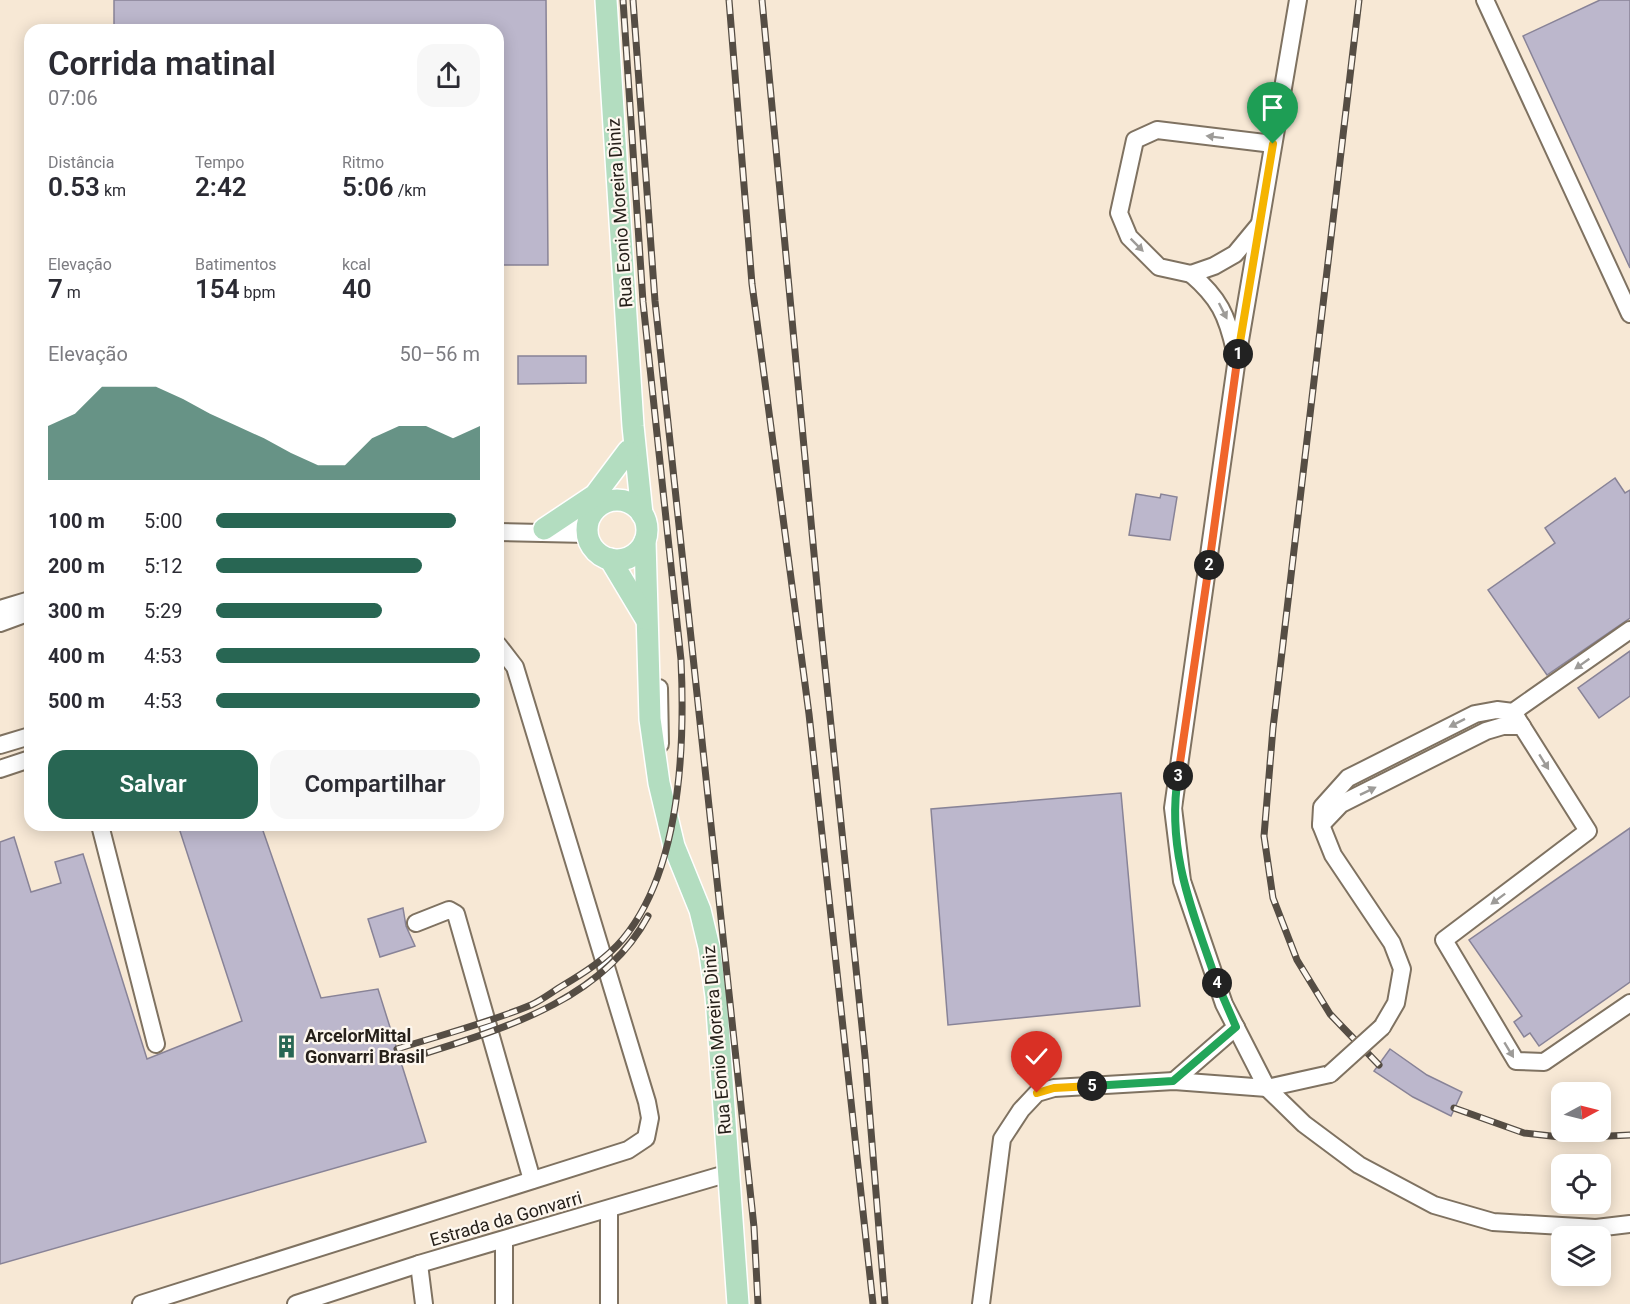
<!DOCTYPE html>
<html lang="pt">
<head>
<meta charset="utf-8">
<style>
  body { margin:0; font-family:Roboto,sans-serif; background:#f7f7f7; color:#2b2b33; height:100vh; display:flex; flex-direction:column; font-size:22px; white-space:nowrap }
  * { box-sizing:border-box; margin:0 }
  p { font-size:20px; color:#7c7c81 }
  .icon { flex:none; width:33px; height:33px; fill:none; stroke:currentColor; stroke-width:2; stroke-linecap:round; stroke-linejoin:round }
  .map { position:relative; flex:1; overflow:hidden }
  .sheet { position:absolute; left:24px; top:24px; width:480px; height:807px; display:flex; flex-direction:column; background:#fff; border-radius:18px; box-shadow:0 3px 15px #0003 }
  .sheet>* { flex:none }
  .needle { width:39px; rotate:83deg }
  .tools { position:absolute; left:1551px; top:1082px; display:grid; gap:12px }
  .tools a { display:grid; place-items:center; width:60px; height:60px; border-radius:12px; background:#fff; box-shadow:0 3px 15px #0003; font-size:30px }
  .pin { position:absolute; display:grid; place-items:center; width:51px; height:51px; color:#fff; margin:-62px -26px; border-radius:50% 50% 50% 0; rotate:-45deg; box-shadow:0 0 6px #0007 }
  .pin .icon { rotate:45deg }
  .km { position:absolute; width:30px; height:30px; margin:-15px; border-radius:50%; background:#222; color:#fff; font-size:16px; line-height:30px; text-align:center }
  .round { display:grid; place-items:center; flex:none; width:63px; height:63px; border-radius:18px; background:#f7f7f7 }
  .overview { display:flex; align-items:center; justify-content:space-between; height:102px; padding:0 24px }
  h1 { font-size:33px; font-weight:600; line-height:45px }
  .stats { display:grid; grid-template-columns:repeat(3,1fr); gap:9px; height:102px; padding:6px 24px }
  .stats div { display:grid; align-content:center }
  .stats b { font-size:26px; font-weight:600 }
  .stats small { font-size:16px; font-weight:400 }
  .stats p { font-size:16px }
  .chart { height:168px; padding:12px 24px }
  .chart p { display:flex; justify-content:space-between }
  .chart svg { width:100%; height:108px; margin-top:6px; fill:#286653; opacity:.7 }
  .button { display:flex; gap:12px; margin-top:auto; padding:12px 24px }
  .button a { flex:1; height:69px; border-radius:18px; background:#286653; color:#fff; font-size:24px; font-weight:600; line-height:69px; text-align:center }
  .button a+a { background:#f7f7f7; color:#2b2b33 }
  ul { padding:0 24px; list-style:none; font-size:20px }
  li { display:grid; grid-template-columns:96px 72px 1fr; align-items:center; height:45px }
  li i { height:15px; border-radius:8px; background:#286653 }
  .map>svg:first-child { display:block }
  .building { fill:#bcb7cc; stroke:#888397; stroke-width:1.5 }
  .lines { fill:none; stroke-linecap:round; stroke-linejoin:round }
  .minor-casing { stroke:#7f7261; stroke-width:20 }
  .major-casing { stroke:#fff; stroke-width:24 }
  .minor { stroke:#fff; stroke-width:16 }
  .major { stroke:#b3ddc0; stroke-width:21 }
  .rail-casing { stroke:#554d44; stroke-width:7 }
  .rail { stroke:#fdf7ef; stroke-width:4.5; stroke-dasharray:14; stroke-linecap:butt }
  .minor-bridge-casing { stroke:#7f7261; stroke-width:20; stroke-linecap:butt }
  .minor-bridge { stroke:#fff; stroke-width:16 }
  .oneway { fill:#9d9b98 }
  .split-1-casing { stroke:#fff; stroke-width:12 }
  .split-2-casing { stroke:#fff; stroke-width:12 }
  .split-3-casing { stroke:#fff; stroke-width:12 }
  .split-4-casing { stroke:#fff; stroke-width:12 }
  .split-5-casing { stroke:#fff; stroke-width:12 }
  .split-6-casing { stroke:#fff; stroke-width:12 }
  .split-1 { stroke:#f5b400; stroke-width:8 }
  .split-2 { stroke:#f0652b; stroke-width:8 }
  .split-3 { stroke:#f0652b; stroke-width:8 }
  .split-4 { stroke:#22a559; stroke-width:8 }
  .split-5 { stroke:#22a559; stroke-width:8 }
  .split-6 { stroke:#f5b400; stroke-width:8 }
  .labels { text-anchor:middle; stroke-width:4.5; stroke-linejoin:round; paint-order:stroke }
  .street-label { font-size:18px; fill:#26201a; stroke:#fdf7ef }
  .poi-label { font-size:18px; font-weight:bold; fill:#26201a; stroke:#fdf7ef; text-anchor:start }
</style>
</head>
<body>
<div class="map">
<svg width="1630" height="1304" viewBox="0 0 1630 1304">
  <rect width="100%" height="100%" fill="#f7e8d5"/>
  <!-- building -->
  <g class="building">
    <polygon points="114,0 546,0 548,265 498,265 498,30 114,30"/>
    <polygon points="1600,0 1630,0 1630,268 1523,36"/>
    <polygon points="518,356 586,356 586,383 518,384"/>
    <polygon points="1615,478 1625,493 1630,490 1630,618 1547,675 1488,590 1555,543 1545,528"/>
    <polygon points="1136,494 1160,498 1161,494 1177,497 1170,540 1129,535"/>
    <polygon points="1630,651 1630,696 1599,718 1578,688"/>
    <polygon points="1121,793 1140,1006 948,1025 931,809"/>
    <polygon points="178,825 261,825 321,998 378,989 426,1142 0,1264 0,842 14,837 31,892 61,883 55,862 83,854 147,1059 242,1021"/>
    <polygon points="1630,828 1630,982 1539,1046 1530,1033 1524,1037 1514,1022 1522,1016 1469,940"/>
    <polygon points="403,908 406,926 415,946 380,957 368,919"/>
    <polygon points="1390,1049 1427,1075 1462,1092 1451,1116 1413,1097 1374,1071"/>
  </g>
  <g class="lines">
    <defs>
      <g id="minor">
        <polyline points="1298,0 1237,358 1173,808 1182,881 1224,1004 1267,1088 1304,1124 1359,1165 1434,1205 1493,1222 1596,1228 1630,1224"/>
        <polyline points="1485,0 1630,314"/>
        <polyline points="1259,225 1235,254 1214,266 1191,274 1159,267 1129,237 1119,213 1135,140 1157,130 1273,144"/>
        <path d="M 1191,274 C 1219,298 1227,315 1235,351"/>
        <polyline points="562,526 588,522"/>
        <polyline points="498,532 587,534"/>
        <polyline points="0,609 30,600"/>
        <polyline points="0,623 30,612"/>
        <polyline points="659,688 660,744"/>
        <polyline points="1513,712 1588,831 1444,940 1516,1061 1544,1062 1630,1003"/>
        <polyline points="0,745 30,736"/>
        <polyline points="0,769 30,759"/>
        <polyline points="100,825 156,1044"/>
        <polyline points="1321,825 1341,804 1486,731 1503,726 1522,726"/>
        <polyline points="416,923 449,910 456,914 532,1180"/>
        <polyline points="1382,1027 1396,1003 1402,969 1392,943 1333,855 1321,825 1322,807 1348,778 1475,714 1497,710 1513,712 1630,630"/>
        <polyline points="1174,1081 1236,1027"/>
        <polyline points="609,1210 609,1304"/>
        <polyline points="504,1240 504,1304"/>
        <polyline points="419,1264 424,1304"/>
        <polyline points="141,1304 628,1150 646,1138 650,1118 647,1102 515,667 498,645"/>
        <polyline points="296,1304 419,1264 729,1173"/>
        <polyline points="981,1304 1002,1139 1021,1110 1037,1093 1054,1088 1174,1081 1267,1088 1330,1074"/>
      </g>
      <g id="major">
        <polyline points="606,0 633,426 642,514"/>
        <circle cx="617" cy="530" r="30"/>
        <polyline points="544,529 595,495 628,451"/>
        <polyline points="645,541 650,719 659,783 674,846 700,910 709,947 716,996 738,1304"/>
        <polyline points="610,559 646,619"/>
      </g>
    </defs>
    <!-- minor casing -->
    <use href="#minor" class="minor-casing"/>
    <!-- major casing -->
    <use href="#major" class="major-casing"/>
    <!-- minor -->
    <use href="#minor" class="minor"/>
    <!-- major -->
    <use href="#major" class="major"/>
    <defs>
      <g id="rail">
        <polyline points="633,0 655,301 754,1227 758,1304"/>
        <polyline points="729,0 752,284 809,714 873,1304"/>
        <polyline points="762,0 821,628 865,1056 885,1304"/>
        <polyline points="1359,0 1273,728 1264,836 1273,898 1297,960 1330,1014 1379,1065"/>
        <path d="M 397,1049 C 441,1035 488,1023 531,1005 C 542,1000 552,992 562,986 C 584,973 606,959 623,939 C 681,869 685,746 681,660 L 643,302 L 623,0"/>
        <path d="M 401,1061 C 490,1032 600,1006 648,916"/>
        <polyline points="1454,1108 1524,1133 1569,1138 1630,1135"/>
      </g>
    </defs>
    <!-- rail casing -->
    <use href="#rail" class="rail-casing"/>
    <!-- rail -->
    <use href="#rail" class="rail"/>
    <defs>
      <polyline id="minor-bridge" points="1330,1074 1382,1027"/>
    </defs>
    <!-- minor-bridge casing -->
    <use href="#minor-bridge" class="minor-bridge-casing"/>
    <!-- minor-bridge -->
    <use href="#minor-bridge" class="minor-bridge"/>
  </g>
  <!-- one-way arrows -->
  <defs><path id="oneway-solid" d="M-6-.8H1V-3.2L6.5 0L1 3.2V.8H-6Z" transform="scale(1.5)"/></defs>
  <g class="oneway">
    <use href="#oneway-solid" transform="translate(1215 137) rotate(-173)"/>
    <use href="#oneway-solid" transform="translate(1137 245) rotate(45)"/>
    <use href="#oneway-solid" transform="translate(1223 311) rotate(63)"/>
    <use href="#oneway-solid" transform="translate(1582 664) rotate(145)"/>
    <use href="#oneway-solid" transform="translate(1457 723) rotate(153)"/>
    <use href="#oneway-solid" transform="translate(1544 762) rotate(58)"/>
    <use href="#oneway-solid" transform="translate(1368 791) rotate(-26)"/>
    <use href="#oneway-solid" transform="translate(1498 899) rotate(143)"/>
    <use href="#oneway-solid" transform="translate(1509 1050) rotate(59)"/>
  </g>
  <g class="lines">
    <defs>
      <polyline id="split-1" points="1238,354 1273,144"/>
      <polyline id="split-2" points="1209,565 1238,354"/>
      <polyline id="split-3" points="1178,776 1209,565"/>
      <path id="split-4" d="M 1178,776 C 1166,852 1193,912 1217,983"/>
      <polyline id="split-5" points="1092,1086 1173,1081 1236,1027 1217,983"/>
      <polyline id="split-6" points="1037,1093 1054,1088 1092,1086"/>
    </defs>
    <!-- split-1 casing -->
    <use href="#split-1" class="split-1-casing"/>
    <!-- split-2 casing -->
    <use href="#split-2" class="split-2-casing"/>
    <!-- split-3 casing -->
    <use href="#split-3" class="split-3-casing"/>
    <!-- split-4 casing -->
    <use href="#split-4" class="split-4-casing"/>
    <!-- split-5 casing -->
    <use href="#split-5" class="split-5-casing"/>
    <!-- split-6 casing -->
    <use href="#split-6" class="split-6-casing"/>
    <!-- split-1 -->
    <use href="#split-1" class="split-1"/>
    <!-- split-2 -->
    <use href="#split-2" class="split-2"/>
    <!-- split-3 -->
    <use href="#split-3" class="split-3"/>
    <!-- split-4 -->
    <use href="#split-4" class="split-4"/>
    <!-- split-5 -->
    <use href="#split-5" class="split-5"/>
    <!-- split-6 -->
    <use href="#split-6" class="split-6"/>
  </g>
  <!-- icons -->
  <defs>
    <symbol id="building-bare" viewBox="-9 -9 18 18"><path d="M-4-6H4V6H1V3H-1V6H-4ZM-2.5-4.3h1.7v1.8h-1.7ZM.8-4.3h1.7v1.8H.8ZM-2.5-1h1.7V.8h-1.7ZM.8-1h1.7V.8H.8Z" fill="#286653" stroke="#fdf7ef" stroke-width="2.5" paint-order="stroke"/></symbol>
  </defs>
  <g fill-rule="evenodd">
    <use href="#building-bare" x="270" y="1030" width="33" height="33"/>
  </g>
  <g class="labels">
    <!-- street labels -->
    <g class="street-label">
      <text transform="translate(620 213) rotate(-94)" y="6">Rua Eonio Moreira Diniz</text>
      <text transform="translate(717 1040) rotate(-95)" y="6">Rua Eonio Moreira Diniz</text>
      <text transform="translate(506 1219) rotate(-16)" y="6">Estrada da Gonvarri</text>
    </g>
    <!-- poi labels -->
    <g class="poi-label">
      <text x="305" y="1042">ArcelorMittal<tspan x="305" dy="21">Gonvarri Brasil</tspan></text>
    </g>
  </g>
</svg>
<div class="tools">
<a><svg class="needle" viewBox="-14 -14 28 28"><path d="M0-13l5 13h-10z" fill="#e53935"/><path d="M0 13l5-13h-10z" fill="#7c7c81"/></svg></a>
<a><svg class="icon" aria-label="locate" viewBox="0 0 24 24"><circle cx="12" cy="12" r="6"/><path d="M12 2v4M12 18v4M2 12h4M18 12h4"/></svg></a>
<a><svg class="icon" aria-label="layers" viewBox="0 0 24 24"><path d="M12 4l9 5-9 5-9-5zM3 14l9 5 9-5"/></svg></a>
</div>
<div class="pin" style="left:1273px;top:144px;background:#1e9e55"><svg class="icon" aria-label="arrive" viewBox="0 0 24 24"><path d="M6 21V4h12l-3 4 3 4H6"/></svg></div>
<div class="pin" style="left:1037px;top:1093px;background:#d93025"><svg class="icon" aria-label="check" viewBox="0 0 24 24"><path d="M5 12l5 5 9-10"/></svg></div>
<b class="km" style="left:1238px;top:354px">1</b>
<b class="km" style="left:1209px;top:565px">2</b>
<b class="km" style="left:1178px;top:776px">3</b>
<b class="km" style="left:1217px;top:983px">4</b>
<b class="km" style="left:1092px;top:1086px">5</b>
<section class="sheet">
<div class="overview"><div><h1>Corrida matinal</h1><p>07:06</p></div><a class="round"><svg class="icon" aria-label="share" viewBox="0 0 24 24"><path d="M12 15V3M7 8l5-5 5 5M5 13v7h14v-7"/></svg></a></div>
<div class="stats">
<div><p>Distância</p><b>0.53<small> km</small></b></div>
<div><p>Tempo</p><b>2:42</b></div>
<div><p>Ritmo</p><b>5:06<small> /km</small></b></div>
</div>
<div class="stats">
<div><p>Elevação</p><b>7<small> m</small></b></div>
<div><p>Batimentos</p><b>154<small> bpm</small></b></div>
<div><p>kcal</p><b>40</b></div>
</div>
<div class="chart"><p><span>Elevação</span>50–56 m</p>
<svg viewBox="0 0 160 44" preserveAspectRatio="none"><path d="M0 44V22L10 17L20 6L30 6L40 6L50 11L60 17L70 22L80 27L90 33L100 38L110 38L120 27L130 22L140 22L150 27L160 22V44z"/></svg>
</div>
<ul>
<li><b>100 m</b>5:00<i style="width:91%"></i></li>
<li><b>200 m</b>5:12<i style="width:78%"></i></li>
<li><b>300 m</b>5:29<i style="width:63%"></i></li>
<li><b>400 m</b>4:53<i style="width:100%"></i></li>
<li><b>500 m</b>4:53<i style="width:100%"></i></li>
</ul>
<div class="button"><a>Salvar</a><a>Compartilhar</a></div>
</section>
</div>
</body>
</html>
